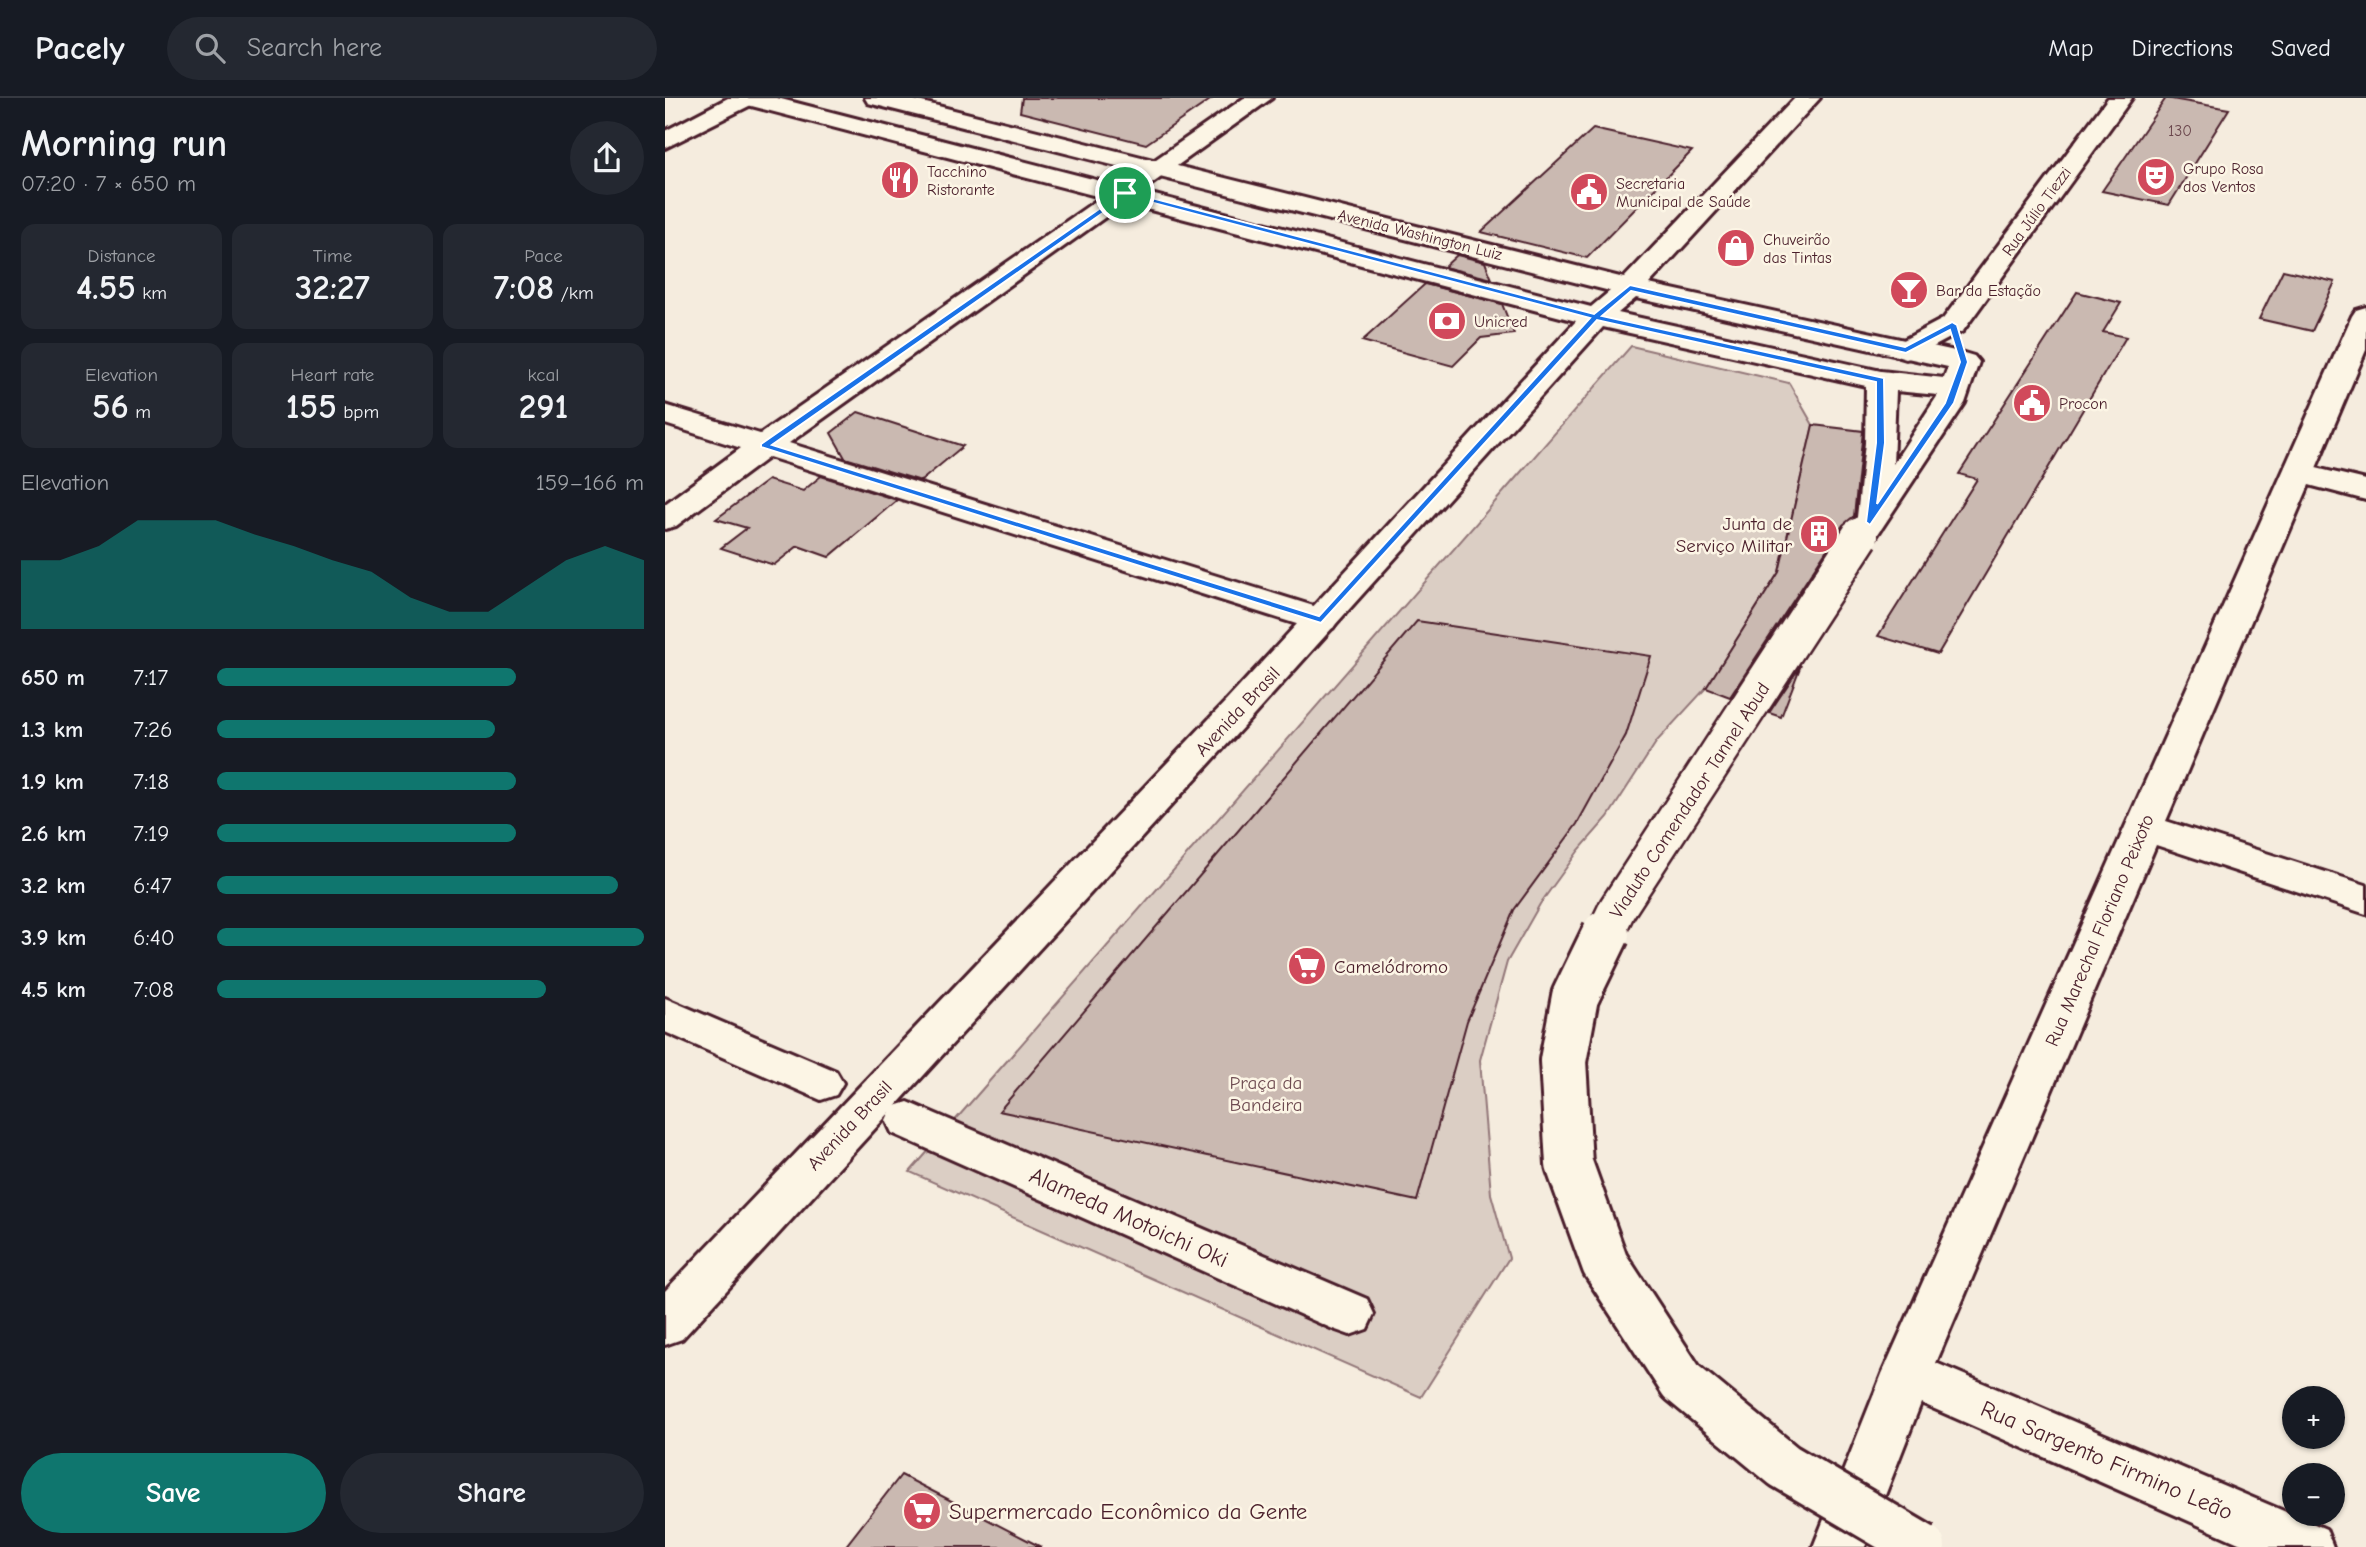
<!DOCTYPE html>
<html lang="en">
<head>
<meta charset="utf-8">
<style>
  body { margin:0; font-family:"Comic Neue",sans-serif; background:#242831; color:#f1f3f6; height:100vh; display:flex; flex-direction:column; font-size:26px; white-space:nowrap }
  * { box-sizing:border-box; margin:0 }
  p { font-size:23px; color:#9ea1a6 }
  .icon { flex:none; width:38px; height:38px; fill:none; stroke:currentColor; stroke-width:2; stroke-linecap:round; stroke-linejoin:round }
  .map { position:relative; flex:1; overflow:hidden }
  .drawer { display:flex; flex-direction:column; background:#171b24; width:665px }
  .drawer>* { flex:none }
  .buttons { position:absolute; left:1617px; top:1288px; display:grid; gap:14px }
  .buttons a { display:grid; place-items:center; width:63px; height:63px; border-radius:50%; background:#171b24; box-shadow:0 2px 5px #0004; font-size:35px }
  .pin { position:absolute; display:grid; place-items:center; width:60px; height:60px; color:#fff; margin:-30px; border:4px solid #fff; border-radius:50%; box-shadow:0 2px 7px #0007 }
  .round { display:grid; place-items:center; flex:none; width:74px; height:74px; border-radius:37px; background:#242831 }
  .overview { display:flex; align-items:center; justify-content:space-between; height:119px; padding:0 21px }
  h1 { font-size:38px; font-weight:700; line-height:52px }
  .figures { display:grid; grid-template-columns:repeat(3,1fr); gap:10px; height:119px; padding:7px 21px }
  .figures div { display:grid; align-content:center; border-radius:14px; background:#242831; text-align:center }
  .figures b { font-size:35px; font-weight:700 }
  .figures small { font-size:19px; font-weight:400 }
  .figures p { font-size:19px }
  .chart { height:196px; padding:14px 21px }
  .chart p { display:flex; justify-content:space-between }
  .chart svg { width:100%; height:126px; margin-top:7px; fill:#0f766e; opacity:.7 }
  .button { display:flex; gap:14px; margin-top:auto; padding:14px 21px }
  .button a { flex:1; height:80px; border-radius:42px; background:#0f766e; color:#fff; font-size:28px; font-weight:700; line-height:80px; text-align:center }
  .button a+a { background:#242831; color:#f1f3f6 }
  ul { padding:0 21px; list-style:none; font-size:23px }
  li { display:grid; grid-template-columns:112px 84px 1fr; align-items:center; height:52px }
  li i { height:18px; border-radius:9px; background:#0f766e }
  header { display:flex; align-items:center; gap:42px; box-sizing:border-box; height:98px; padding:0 35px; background:#171b24; border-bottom:2px solid #363941 }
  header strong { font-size:33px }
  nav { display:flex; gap:38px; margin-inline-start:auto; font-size:24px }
  .search { width:490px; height:63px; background:#242831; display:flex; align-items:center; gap:18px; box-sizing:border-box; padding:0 24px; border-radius:38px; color:#9ea1a6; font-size:26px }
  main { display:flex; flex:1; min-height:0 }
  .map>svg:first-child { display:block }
  .green { fill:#dbcec4; stroke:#927678; stroke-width:2 }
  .building { fill:#cab9b1; stroke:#4a1f2b; stroke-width:2 }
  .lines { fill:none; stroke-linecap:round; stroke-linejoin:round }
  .street-casing { stroke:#4a1f2b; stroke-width:6 }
  .secondary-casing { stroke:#4a1f2b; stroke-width:6 }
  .street { fill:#fcf5e5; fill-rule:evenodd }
  .secondary { fill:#fcf5e5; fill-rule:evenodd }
  .secondary-bridge-far1-casing { stroke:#4a1f2b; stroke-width:41; stroke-linecap:butt }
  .secondary-bridge-casing { stroke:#4a1f2b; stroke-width:52; stroke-linecap:butt }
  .secondary-bridge-far1 { stroke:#fcf5e5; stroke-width:36 }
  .secondary-bridge { stroke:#fcf5e5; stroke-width:46 }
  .route { fill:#1a73e8; stroke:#fff; stroke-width:2; fill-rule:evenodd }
  .labels { text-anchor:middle; stroke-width:5; stroke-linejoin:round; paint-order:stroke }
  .number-label { font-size:16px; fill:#6a464c }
  .far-poi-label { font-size:16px; fill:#4a1f2b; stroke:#fcf5e5; text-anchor:start }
  .far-street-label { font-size:16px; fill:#4a1f2b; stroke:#fcf5e5 }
  .poi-label { font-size:19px; fill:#4a1f2b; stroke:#fcf5e5; text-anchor:end }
  .street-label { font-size:19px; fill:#4a1f2b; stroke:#fcf5e5 }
  .park-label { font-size:19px; fill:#6e4b51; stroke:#fcf5e5 }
  .near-street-label { font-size:23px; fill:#4a1f2b; stroke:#fcf5e5 }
  .near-poi-label { font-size:23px; fill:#4a1f2b; stroke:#fcf5e5; text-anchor:start }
</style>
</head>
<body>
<header>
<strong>Pacely</strong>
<div class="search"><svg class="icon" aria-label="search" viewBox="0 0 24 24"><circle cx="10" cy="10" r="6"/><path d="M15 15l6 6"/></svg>Search here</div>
<nav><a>Map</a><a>Directions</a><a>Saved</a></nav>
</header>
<main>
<section class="drawer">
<div class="overview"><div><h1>Morning run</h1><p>07:20 · 7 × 650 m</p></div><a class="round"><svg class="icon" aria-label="share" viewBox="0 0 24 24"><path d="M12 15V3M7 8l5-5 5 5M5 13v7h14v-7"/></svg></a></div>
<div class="figures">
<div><p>Distance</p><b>4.55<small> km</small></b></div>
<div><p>Time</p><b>32:27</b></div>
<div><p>Pace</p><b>7:08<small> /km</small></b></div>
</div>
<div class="figures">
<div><p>Elevation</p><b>56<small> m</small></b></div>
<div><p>Heart rate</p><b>155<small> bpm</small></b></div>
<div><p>kcal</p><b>291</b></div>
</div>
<div class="chart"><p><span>Elevation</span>159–166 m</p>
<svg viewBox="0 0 160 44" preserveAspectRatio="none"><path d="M0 44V20L10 20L20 15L30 6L40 6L50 6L60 11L70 15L80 20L90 24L100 33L110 38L120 38L130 29L140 20L150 15L160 20V44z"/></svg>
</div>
<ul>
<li><b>650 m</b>7:17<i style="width:70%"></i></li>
<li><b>1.3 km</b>7:26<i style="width:65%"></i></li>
<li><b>1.9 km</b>7:18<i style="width:70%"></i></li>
<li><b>2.6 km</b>7:19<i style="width:70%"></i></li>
<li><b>3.2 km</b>6:47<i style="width:94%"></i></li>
<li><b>3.9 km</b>6:40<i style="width:100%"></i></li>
<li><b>4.5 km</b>7:08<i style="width:77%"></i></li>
</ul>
<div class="button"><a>Save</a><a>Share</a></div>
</section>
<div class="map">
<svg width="1701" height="1449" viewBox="0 0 1701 1449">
  <rect width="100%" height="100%" fill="#f5ecde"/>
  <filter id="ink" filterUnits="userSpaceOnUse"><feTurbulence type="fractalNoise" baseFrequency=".0143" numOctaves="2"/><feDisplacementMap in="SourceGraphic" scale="14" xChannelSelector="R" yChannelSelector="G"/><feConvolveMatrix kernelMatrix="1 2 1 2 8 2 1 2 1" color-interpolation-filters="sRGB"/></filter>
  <g filter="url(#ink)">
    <!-- green -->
    <polygon class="green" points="966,248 1124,285 1148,327 1114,474 1041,590 992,643 943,719 914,752 875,806 842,864 815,962 826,1096 844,1160 756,1299 245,1074"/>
    <!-- building -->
    <g class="building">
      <polygon points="357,0 548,0 481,46 355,14"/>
      <polygon points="1501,0 1564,11 1504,107 1437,93"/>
      <polygon points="928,31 1027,53 922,160 816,134"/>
      <polygon points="792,157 820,164 827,181 779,169"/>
      <polygon points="1618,172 1670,184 1647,233 1594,221"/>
      <polygon points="760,186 837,206 849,236 816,240 788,268 697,243"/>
      <polygon points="1412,194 1456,205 1438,234 1461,239 1273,556 1213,538 1312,381 1294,376"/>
      <polygon points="193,314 298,348 256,383 180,360 166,335"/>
      <polygon points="1148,327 1198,333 1189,418 1178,427 1065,599 1041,590 1114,474"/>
      <polygon points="156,378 232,402 164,459 133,448 109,467 56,450 82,430 51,421 103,382 138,393"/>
      <polygon points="752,523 986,558 961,637 912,726 849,812 802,923 752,1103 334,1013"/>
      <polygon points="1136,567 1116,619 1104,615"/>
      <polygon points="236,1377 376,1449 180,1449"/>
    </g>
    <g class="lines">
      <defs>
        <g id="street">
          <polygon points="63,0 93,0 90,5 0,50 0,33"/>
          <polygon points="579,0 607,0 124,345 668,514 673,522 668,530 656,533 644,530 104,359 11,428 0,431 0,406 76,350 0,326 0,307 95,336"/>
          <polygon points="1443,0 1467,0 1298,233 1251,258 1241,261 1231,258 1226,252 1231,246 1278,221"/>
          <polygon points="1701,209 1701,252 1651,370 1701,382 1701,402 1644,387 1501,723 1701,787 1701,816 1491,747 1271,1265 1661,1431 1668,1449 1583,1449 1256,1305 1200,1449 1148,1449 1217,1276 1687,218 1691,212"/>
          <polygon points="0,900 171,973 178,985 171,997 156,1002 0,934"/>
          <polygon points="243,1004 702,1201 709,1216 702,1231 685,1237 668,1231 227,1035 221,1022 227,1009"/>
        </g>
        <path id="secondary" d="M 72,0 L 112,0 L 926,209 L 945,193 L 203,5 L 200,0 L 241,0 L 959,180 L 1130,0 L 1155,0 L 984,186 L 1299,255 L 1309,258 L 1314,264 L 1300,305 L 1207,445 L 1195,448 L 1183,445 L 1179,438 L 1192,419 L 1200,345 L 1201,288 L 938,229 L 589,617 L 17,1241 L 0,1247 L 0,1193 L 563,601 L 911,223 L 75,5 ZM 971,200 L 1283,269 L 1279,280 L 1216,273 L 953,215 ZM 1231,293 L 1273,297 L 1228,366 Z"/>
      </defs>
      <!-- street casing -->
      <use href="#street" class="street-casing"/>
      <!-- secondary casing -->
      <use href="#secondary" class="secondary-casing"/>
      <!-- street -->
      <use href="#street" class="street"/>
      <!-- secondary -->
      <use href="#secondary" class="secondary"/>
      <defs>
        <polyline id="secondary-bridge-far1" points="940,836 952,811 1195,438"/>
        <polyline id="secondary-bridge" points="941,835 910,899 898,963 904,1066 940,1166 1017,1284 1119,1368 1257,1449"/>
      </defs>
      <!-- secondary-bridge-far1 casing -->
      <use href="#secondary-bridge-far1" class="secondary-bridge-far1-casing"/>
      <!-- secondary-bridge casing -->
      <use href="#secondary-bridge" class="secondary-bridge-casing"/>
      <!-- secondary-bridge-far1 -->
      <use href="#secondary-bridge-far1" class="secondary-bridge-far1"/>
      <!-- secondary-bridge -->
      <use href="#secondary-bridge" class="secondary-bridge"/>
    </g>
  </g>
  <!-- route -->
  <path class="route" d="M 460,93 L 929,216 L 965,187 L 1240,249 L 1287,224 L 1292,227 L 1303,264 L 1289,305 L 1205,427 L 1201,424 L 1211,345 L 1211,284 L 932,222 L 656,525 L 96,349 L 96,346 ZM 462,98 L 925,220 L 654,518 L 107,347 ZM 966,193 L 1241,255 L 1285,232 L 1295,264 L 1280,305 L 1212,406 L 1220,345 L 1219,280 L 937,218 Z"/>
  <!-- icons -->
  <defs>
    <symbol id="theatre-disc" viewBox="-11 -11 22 22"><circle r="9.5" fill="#d1495b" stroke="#fcf5e5"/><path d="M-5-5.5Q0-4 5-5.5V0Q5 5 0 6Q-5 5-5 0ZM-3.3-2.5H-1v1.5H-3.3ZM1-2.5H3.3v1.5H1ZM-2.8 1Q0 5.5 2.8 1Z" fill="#fff"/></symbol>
    <symbol id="restaurant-disc" viewBox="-11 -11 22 22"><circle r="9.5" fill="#d1495b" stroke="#fcf5e5"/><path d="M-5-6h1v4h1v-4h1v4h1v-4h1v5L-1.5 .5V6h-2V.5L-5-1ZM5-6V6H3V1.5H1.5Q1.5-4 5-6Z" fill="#fff"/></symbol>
    <symbol id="civic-disc" viewBox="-11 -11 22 22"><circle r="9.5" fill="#d1495b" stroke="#fcf5e5"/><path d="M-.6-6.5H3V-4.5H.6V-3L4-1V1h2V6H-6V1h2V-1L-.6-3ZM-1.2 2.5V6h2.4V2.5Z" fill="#fff"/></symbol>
    <symbol id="shop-disc" viewBox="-11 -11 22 22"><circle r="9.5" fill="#d1495b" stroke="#fcf5e5"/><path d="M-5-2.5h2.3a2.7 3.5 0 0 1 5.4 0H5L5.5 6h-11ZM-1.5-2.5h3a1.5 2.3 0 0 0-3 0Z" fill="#fff"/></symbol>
    <symbol id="bar-disc" viewBox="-11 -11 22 22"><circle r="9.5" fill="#d1495b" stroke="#fcf5e5"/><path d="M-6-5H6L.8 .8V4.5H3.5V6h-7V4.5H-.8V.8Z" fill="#fff"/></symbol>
    <symbol id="bank-disc" viewBox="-11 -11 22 22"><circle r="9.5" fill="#d1495b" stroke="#fcf5e5"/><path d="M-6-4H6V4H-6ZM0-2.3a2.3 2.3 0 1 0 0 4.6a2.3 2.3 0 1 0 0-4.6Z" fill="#fff"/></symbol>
    <symbol id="building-disc" viewBox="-11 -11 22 22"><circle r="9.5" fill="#d1495b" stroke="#fcf5e5"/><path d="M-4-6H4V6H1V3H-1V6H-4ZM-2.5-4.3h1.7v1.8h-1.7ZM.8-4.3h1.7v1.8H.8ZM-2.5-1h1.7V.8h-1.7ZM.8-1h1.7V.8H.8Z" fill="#fff"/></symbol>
    <symbol id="supermarket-disc" viewBox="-11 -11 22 22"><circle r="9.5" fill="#d1495b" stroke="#fcf5e5"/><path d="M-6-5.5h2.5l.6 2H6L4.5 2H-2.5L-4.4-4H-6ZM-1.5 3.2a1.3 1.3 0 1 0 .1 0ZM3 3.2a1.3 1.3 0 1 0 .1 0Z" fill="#fff"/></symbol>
  </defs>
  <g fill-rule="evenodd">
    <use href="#theatre-disc" x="1469" y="57" width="44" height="44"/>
    <use href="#restaurant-disc" x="213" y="60" width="44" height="44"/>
    <use href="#civic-disc" x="902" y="72" width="44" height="44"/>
    <use href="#shop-disc" x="1049" y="128" width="44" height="44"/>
    <use href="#bar-disc" x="1222" y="170" width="44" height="44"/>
    <use href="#bank-disc" x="760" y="201" width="44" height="44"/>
    <use href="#civic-disc" x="1345" y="283" width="44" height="44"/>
    <use href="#building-disc" x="1132" y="414" width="44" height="44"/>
    <use href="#supermarket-disc" x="620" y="846" width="44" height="44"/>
    <use href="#supermarket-disc" x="235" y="1391" width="44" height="44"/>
  </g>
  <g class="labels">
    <!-- number labels -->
    <g class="number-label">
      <text x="1515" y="38">130</text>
    </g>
    <!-- far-poi labels -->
    <g class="far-poi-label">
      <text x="1518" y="76">Grupo Rosa<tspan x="1518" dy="18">dos Ventos</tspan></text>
      <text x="262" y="79">Tacchino<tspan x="262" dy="18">Ristorante</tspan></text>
      <text x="951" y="91">Secretaria<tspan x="951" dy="18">Municipal de Saúde</tspan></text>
      <text x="1098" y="147">Chuveirão<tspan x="1098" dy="18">das Tintas</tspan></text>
      <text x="1271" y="198">Bar da Estação</text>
      <text x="809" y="229">Unicred</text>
      <text x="1394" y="311">Procon</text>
    </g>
    <!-- far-street labels -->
    <g class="far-street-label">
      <text transform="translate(1371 113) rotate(-54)" y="6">Rua Júlio Tiezzi</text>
      <text transform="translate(755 136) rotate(14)" y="6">Avenida Washington Luiz</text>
    </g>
    <!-- poi labels -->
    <g class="poi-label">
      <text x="1127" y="432">Junta de<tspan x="1127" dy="22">Serviço Militar</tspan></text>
      <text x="669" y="875" text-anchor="start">Camelódromo</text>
    </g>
    <!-- street labels -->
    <g class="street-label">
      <text transform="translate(572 613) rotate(-47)" y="7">Avenida Brasil</text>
      <text transform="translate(1024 702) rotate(-57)" y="7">Viaduto Comendador Tannel Abud</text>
      <text transform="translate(1434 832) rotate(-67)" y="7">Rua Marechal Floriano Peixoto</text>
      <text transform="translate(184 1027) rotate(-47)" y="7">Avenida Brasil</text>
    </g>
    <!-- park labels -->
    <g class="park-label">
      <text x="601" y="991">Praça da<tspan x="601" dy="22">Bandeira</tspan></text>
    </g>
    <!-- near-street labels -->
    <g class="near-street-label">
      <text transform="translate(464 1119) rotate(24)" y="8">Alameda Motoichi Oki</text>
      <text transform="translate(1442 1362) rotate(23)" y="8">Rua Sargento Firmino Leão</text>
    </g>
    <!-- near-poi labels -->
    <g class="near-poi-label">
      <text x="284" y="1421">Supermercado Econômico da Gente</text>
    </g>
  </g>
</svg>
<div class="buttons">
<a>+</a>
<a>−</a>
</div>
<div class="pin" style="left:460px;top:95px;background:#1e9e55"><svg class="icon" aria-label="arrive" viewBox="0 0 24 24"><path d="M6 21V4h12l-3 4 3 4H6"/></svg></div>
</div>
</main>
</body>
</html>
